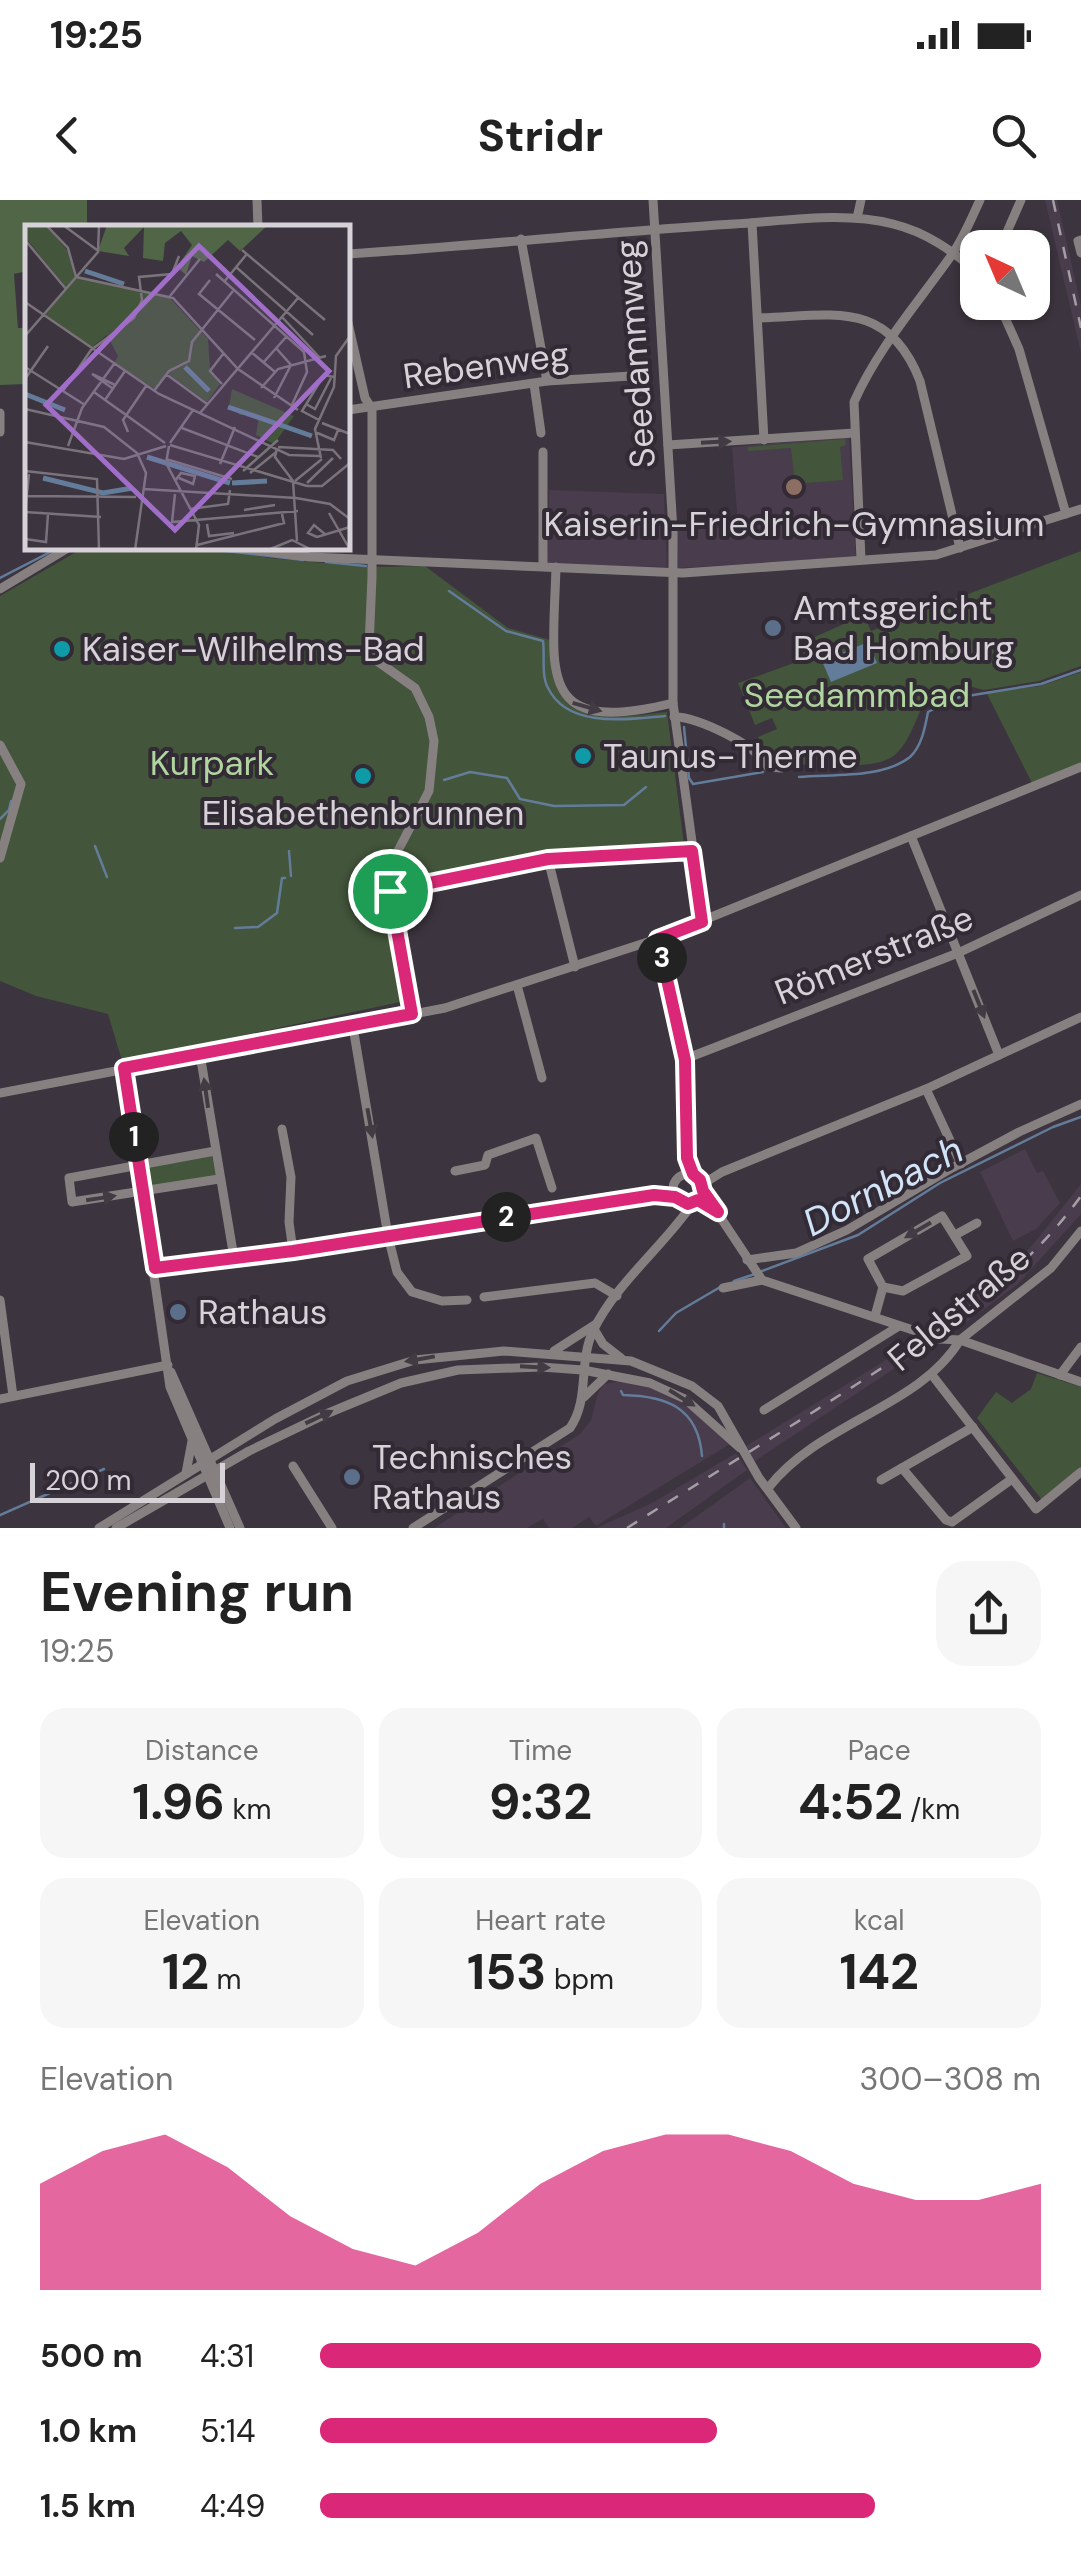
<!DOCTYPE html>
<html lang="en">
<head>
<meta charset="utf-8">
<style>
  body { margin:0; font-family:"DM Sans",sans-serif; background:#f6f6f6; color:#222; height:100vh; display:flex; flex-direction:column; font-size:38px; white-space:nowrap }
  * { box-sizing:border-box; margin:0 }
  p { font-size:32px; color:#767676 }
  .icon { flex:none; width:55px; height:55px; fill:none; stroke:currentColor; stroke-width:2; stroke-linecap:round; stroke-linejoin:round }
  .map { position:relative; height:1328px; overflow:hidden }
  .panel { display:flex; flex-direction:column; background:#fff; flex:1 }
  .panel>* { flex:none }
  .needle { width:65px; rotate:316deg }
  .tools { position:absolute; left:960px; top:30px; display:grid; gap:20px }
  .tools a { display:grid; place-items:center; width:90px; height:90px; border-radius:20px; background:#fff; box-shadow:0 2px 8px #0004; font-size:50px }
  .scale { position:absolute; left:30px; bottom:25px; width:195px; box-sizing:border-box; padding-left:10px; border:5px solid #d7d2d8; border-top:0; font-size:28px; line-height:35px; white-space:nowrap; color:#d7d2d8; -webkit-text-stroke:8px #322a34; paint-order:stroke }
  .pin { position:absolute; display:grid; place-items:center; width:85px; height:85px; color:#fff; margin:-42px; border:5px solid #fff; border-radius:50%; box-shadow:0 2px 10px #0007 }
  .km { position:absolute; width:50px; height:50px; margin:-25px; border-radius:50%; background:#222; color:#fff; font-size:28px; line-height:50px; text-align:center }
  .round { display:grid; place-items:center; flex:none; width:105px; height:105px; border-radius:30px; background:#f6f6f6 }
  .summary { display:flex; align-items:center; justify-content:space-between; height:170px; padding:0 40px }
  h1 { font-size:55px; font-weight:700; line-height:75px }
  .stats { display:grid; grid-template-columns:repeat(3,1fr); gap:15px; height:170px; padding:10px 40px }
  .stats div { display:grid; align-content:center; border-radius:25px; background:#f6f6f6; text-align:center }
  .stats b { font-size:50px; font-weight:700 }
  .stats small { font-size:28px; font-weight:400 }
  .stats p { font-size:28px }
  .chart { height:280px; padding:20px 40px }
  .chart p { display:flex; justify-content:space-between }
  .chart svg { width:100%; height:180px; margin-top:10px; fill:#db2777; opacity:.7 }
  ul { padding:0 40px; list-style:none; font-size:32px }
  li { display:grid; grid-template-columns:160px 120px 1fr; align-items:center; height:75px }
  li i { height:25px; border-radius:12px; background:#db2777 }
  .status { display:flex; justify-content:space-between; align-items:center; height:70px; padding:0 50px; background:#fff; direction:ltr }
  .status svg { height:28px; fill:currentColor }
  header { display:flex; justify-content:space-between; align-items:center; height:130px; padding:0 40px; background:#fff; font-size:45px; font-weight:700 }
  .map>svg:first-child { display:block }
  .built { fill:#493c4c }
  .green { fill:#43553b }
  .forest { fill:#516547 }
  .water { fill:#637c99 }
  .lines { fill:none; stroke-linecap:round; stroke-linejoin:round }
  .stream { stroke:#637c99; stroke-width:2.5 }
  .minor { stroke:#878080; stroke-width:9 }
  .rail { stroke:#a49ea5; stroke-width:2.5; stroke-dasharray:12 12; stroke-linecap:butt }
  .oneway { fill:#433b43 }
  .route-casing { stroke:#fff; stroke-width:20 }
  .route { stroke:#db2777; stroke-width:12 }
  .education-dot { fill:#8d6e63; stroke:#322a34; stroke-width:4 }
  .service-dot { fill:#5c6f8a; stroke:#322a34; stroke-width:4 }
  .culture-dot { fill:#0f9aa8; stroke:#322a34; stroke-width:4 }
  .labels { text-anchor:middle; stroke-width:8; stroke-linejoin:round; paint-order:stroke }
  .street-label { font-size:35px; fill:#d7d2d8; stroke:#322a34 }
  .poi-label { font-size:35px; fill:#d7d2d8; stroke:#322a34; text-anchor:start }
  .park-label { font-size:35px; fill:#b0d59f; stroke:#322a34 }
  .water-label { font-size:38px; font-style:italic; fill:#d1e3f7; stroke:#322a34 }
  .inset-river { fill:none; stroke:#637c99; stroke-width:5 }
  .inset-road { fill:none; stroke:#7a737c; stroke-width:2.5 }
  .view { fill:#a06ec9; fill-opacity:0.15; stroke:#a06ec9; stroke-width:5 }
  .inset-edge { fill:none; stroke:#d7d2d8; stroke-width:5 }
</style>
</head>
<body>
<div class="status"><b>19:25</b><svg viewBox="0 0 49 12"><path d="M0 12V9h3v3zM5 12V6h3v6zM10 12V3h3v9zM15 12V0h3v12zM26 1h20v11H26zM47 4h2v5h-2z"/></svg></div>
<header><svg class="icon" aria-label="back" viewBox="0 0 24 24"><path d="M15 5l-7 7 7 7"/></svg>Stridr<svg class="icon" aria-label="search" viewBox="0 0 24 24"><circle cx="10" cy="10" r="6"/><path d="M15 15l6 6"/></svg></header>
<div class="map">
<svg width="1081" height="1328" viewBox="0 0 1081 1328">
  <rect width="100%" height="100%" fill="#3c343e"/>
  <!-- built -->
  <g class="built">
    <polygon points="1045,0 1057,0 1081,105 1081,153"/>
    <polygon points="849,236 856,357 678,368 676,331 738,326 732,247"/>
    <polygon points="549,290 664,294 667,367 547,364"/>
    <polygon points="1025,949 1037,973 1043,971 1060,1003 1036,1029 1013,1041 980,972"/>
    <polygon points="1081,984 1081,1014 1018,1084 957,1129 942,1124 948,1114 977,1095 1030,1048"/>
    <polygon points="915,1142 931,1144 755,1261 753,1259 746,1246"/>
    <polygon points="625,1180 658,1190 698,1212 730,1244 596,1326 589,1317 572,1328 549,1328 543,1319 527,1328 434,1328 580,1234 591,1220 598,1193 604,1184"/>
    <polygon points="736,1253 747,1270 666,1328 596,1328 652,1303"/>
    <polygon points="750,1278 786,1328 680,1328"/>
  </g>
  <!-- green -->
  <g class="green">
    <polygon points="845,239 846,245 840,247 843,280 795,284 791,248 748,251 748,247"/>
    <path d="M 83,348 L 211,348 L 269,358 L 368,367 L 425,366 L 508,428 L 550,440 C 552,455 551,474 557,488 C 573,528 633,515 667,512 L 684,645 L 546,654 L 386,687 L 405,801 L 122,861 L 108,814 L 36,796 L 0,781 L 0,396 Z"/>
    <path d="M 1081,351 L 1081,466 L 1039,481 L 984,490 L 964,485 L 924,502 C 899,562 898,565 831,566 L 830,554 L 798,567 L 789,546 L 767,554 L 758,537 L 777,529 L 772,518 L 755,525 L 738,483 L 805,459 L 799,444 L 864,415 L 871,431 Z"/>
    <polygon points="1081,472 1081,564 1032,583 986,492 1040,486"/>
    <polygon points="212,956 216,977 152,987 148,966"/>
    <polygon points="1037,1173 1081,1187 1081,1269 1042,1300 977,1218 996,1192 1012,1203 1031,1189"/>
  </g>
  <!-- forest -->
  <polygon class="forest" points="0,0 87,0 87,27 28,28 27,71 14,74 18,128 27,128 27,184 0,185"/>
  <!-- water -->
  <polygon class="water" points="868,442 877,463 831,482 822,461"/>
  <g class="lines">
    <!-- stream -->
    <g class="stream">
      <polyline points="201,348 303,360"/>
      <polyline points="326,362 366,366"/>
      <polyline points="0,378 58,348"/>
      <path d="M 449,391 L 506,431 L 543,441 C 545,456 541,475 548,488 C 568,529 628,519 665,516"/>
      <polyline points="684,527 689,578 693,584 763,572"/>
      <path d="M 799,577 C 832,574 882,579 910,557 C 922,546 925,527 928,512 L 955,498 L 1041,484 L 1081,470"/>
      <polyline points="444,580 470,572 507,578 520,599 554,606 624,605 646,587"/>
      <polyline points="0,619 9,610 11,601"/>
      <polyline points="95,646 107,677"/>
      <polyline points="289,651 291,676"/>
      <polyline points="235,728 258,727 277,713 282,678 285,678"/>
      <polyline points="762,1071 858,1035 940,983 1053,927 1081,917"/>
      <polyline points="734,1081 755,1074"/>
      <polyline points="659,1131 676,1113 722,1086"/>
      <path d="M 621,1191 L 623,1195 C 666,1196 698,1207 702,1256"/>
      <polyline points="0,1315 104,1269"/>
      <polyline points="724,1328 724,1324"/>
    </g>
    <!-- minor -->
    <g class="minor">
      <polyline points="257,0 258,28"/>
      <polyline points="653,0 673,331 673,503 703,722"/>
      <polyline points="857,18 861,0"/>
      <polyline points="752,23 764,240"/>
      <polyline points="521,39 547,181"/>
      <polyline points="1081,40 1078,41 1081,53"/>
      <polyline points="1000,48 1021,0"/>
      <path d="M 348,54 C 477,46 605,32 734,24 C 786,21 843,11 893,24 C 926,32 953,51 978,73"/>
      <polyline points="998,102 1019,149 1066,314"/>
      <path d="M 758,118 C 831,116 888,98 920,181 L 960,348"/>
      <polyline points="348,123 365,198 372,209 372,377 369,447 377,461 415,488 429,517 434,541 429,591 389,668 388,685 412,814"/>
      <polyline points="534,184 541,233"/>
      <polyline points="348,210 547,181 631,176"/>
      <polyline points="0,213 0,232"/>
      <polyline points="668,245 854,233"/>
      <polyline points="241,348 310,357 683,373 936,355 1081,309"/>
      <path d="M 861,359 L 854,202 C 878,148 917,104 951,56 C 963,39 971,19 980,0"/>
      <polyline points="543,366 543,252"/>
      <path d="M 556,367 C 553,473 535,537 673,503"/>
      <polyline points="0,389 68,348"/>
      <path d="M 674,517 C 695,515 760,547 768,567 L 781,568"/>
      <polyline points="0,545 21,584 0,658"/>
      <polyline points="911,636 999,855"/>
      <polyline points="548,659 575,767"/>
      <polyline points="390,691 548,659 692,651"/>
      <polyline points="657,739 685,859 687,958 693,975"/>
      <polyline points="517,785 542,878"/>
      <polyline points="353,827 388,1036 397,1072 412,1092 442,1101 467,1100"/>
      <polyline points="200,854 234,1058"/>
      <polyline points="685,859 958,753 1081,695"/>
      <polyline points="124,868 170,1187 230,1328"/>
      <polyline points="926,889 961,964"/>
      <polyline points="0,893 445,808 657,739 1081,567"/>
      <polyline points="282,929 291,977 289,1022 293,1051"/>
      <polyline points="215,951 69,978 72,1002 219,979"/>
      <polyline points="455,971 485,965 488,955 536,938 552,988"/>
      <circle cx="688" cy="989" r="15"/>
      <polyline points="703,984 722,972 926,889 1081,817"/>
      <polyline points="703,991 762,1080 940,1139 960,1140 1081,1182"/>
      <polyline points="955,1035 977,1023"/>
      <polyline points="747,1060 796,1053 847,1030 952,968 1019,932 1081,904"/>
      <polyline points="155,1068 293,1051 635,998 675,997"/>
      <polyline points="723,1088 762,1080"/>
      <polyline points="484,1097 595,1083 617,1096"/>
      <polyline points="0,1100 13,1196"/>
      <polyline points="875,1116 883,1087 868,1059 942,1016 967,1056 903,1091 883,1087"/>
      <polyline points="594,1129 603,1144 621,1158"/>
      <polyline points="554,1151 596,1124"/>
      <polyline points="171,1172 240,1328"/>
      <polyline points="932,1175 1036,1309 1081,1272"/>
      <polyline points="1060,1175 1081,1147"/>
      <polyline points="584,1197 608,1174"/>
      <polyline points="0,1199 168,1165"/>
      <polyline points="764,1210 899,1126"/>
      <polyline points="293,1266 332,1328"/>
      <polyline points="902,1268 946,1320 952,1322 1012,1279"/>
      <polyline points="186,1273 192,1241"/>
      <polyline points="881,1280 973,1227"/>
      <path d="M 769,1287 C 820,1222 920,1207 960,1140 L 1051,1068 L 1081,1031"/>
      <polyline points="99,1328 275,1219 347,1181 415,1160 504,1151 631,1161 692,1186 718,1206 759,1278 796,1328"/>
      <polyline points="116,1328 249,1251 326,1214 401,1183 458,1170 541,1167 583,1170 650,1183 685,1199 740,1248"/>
      <path d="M 413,1328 L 570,1228 C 590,1199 578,1163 593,1131 C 616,1083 663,1047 693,1003"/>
    </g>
    <!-- rail -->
    <g class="rail">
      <polyline points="1053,0 1081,128"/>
      <path d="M 627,1328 C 703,1280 779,1234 854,1186 C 939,1131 1021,1079 1081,996"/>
    </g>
  </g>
  <!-- one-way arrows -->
  <defs><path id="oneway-solid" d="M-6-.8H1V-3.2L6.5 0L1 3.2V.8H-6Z" transform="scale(2.5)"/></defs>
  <g class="oneway">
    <use href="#oneway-solid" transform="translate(716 242) rotate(-3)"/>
    <use href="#oneway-solid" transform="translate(587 507) rotate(16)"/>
    <use href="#oneway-solid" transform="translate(979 804) rotate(68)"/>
    <use href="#oneway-solid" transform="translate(206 893) rotate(-98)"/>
    <use href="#oneway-solid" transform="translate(370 923) rotate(80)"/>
    <use href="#oneway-solid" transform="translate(101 998) rotate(-9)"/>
    <use href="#oneway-solid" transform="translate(918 1030) rotate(150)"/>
    <use href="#oneway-solid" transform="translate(420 1159) rotate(170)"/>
    <use href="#oneway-solid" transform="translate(535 1167) rotate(3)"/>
    <use href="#oneway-solid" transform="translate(682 1198) rotate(32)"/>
    <use href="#oneway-solid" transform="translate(319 1217) rotate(-25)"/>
  </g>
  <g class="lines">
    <defs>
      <polygon id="route" points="692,651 702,722 658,739 685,860 687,958 693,974 700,980 703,991 718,1012 698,1000 688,1004 675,997 654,995 293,1051 155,1068 124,868 412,814 390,691 548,659"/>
    </defs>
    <!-- route casing -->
    <use href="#route" class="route-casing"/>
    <!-- route -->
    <use href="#route" class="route"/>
  </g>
  <!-- markers -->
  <circle class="education-dot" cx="794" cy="287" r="10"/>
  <g class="service-dot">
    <circle cx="773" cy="428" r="10"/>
    <circle cx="178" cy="1112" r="10"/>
    <circle cx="352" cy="1277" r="10"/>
  </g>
  <g class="culture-dot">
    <circle cx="62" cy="449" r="10"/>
    <circle cx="583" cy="556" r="10"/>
    <circle cx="363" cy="576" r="10"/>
  </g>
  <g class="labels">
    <!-- street labels -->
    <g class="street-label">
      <text transform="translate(635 154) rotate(-94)" y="12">Seedammweg</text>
      <text transform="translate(486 165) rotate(-8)" y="12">Rebenweg</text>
      <text transform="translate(874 755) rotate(-22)" y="12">Römerstraße</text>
      <text transform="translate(959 1108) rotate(-40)" y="12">Feldstraße</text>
    </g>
    <!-- poi labels -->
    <g class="poi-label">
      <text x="794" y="336" text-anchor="middle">Kaiserin-Friedrich-Gymnasium</text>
      <text x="793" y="420">Amtsgericht<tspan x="793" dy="40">Bad Homburg</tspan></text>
      <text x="82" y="461">Kaiser-Wilhelms-Bad</text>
      <text x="603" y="568">Taunus-Therme</text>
      <text x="363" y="625" text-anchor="middle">Elisabethenbrunnen</text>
      <text x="198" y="1124">Rathaus</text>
      <text x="372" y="1269">Technisches<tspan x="372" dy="40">Rathaus</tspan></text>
    </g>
    <!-- park labels -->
    <g class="park-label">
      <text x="857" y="507">Seedammbad</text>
      <text x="212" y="575">Kurpark</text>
    </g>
    <!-- water labels -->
    <g class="water-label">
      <text transform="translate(883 986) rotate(-27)" y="13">Dornbach</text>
    </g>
  </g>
  <!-- overview -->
  <g transform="translate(25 25)">
    <rect width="325" height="325" fill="#3c343e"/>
    <path d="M 0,0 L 21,0 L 43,26 L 49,50 L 144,72 L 183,114 L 185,143 L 195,159 L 182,177 L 142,148 L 130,164 L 89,138 L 93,131 L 82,110 L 66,123 L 19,91 L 41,62 L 0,12 ZM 207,164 L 269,191 L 249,219 L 231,210 L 234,190 L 215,190 L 204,181 Z" fill="#43553b"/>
    <path d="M 82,0 L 243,0 L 215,26 L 203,15 L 179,37 L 167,31 L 161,50 L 152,42 L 167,20 L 156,6 L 140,18 L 138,36 L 118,33 L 119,2 L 99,23 L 104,31 L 73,26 Z" fill="#516547"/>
    <path class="inset-river" d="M 60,46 L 99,59M 160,142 L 184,166M 0,169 L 40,185M 203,182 L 287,211M 122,232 L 205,258M 18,253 L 78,268 L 108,263M 207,258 L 242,256"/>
    <path class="inset-road" d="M 21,0 L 43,23 L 51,52M 38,0 L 72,25M 0,15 L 41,64M 217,25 L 300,95M 211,42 L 288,110M 191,49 L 279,127 L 282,147 L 266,182M 51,52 L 148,73 L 213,144 L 273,185M 185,55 L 174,69 L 230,115M 199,57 L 221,30M 145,71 L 175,34M 0,77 L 134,169 L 264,230 L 295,231M 257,92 L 295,133M 0,111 L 73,27 L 74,0M 226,127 L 250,147M 238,138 L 262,111M 0,142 L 60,180M 141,149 L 182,179M 0,154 L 23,121M 197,159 L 185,146 L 198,129M 87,163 L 67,149 L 90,160M 236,163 L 253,144 L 301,131M 38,166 L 66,125 L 109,93 L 117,75 L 114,52 L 147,49 L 154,31M 129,166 L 144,146 L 164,136 L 167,117 L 208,66M 69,167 L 140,218M 249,173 L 266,140 L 251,123M 80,175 L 100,146M 281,179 L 290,184 L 306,153M 0,184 L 79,202 L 112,228 L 121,248 L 110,325M 175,188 L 273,73M 294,195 L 277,186 L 299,150 L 309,152M 297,198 L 325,209M 157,203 L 233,232M 103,207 L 98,195 L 121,161M 290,207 L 309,215 L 313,205M 0,217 L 99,234 L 141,221M 145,218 L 168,185M 145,220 L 282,261M 43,221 L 57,183 L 89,139M 144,221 L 141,238 L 174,300 L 171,325M 253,222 L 308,225 L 316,234M 252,223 L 250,232 L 268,256 L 272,316M 296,233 L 290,204 L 309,162 L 311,131 L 325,111M 141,234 L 207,254M 195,239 L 210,202M 0,246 L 72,254 L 74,325M 218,246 L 253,215M 225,248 L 250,228M 150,256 L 156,248 L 170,251 L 168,259 L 154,253M 270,256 L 297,234M 282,258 L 308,233M 282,261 L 297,261 L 325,238M 118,264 L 271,273 L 305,279 L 325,294M 150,269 L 147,297 L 273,286M 2,271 L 111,272M 165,284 L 203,279 L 205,265M 219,285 L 250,280M 0,287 L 76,292M 0,288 L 4,249M 304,288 L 324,323M 182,299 L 184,311 L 209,308M 292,312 L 283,308 L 289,300 L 301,310M 292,312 L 325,302M 0,314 L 21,317 L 23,289M 172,320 L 259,298 L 257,289M 243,325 L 267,315 L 287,325"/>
    <path class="view" d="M 174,21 L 304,146 L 150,305 L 21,180 Z"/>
    <rect width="325" height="325" class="inset-edge"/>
  </g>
</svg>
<div class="tools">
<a><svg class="needle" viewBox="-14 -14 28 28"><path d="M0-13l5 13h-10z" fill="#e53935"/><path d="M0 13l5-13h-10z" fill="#767676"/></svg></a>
</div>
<div class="scale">200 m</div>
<div class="pin" style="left:390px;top:691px;background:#1e9e55"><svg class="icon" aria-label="arrive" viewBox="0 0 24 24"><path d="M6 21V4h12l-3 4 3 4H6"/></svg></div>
<b class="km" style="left:134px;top:937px">1</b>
<b class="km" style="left:506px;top:1017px">2</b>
<b class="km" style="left:662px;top:758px">3</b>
</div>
<section class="panel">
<div class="summary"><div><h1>Evening run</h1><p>19:25</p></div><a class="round"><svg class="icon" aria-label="share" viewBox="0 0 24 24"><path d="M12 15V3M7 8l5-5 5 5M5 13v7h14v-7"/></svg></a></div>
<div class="stats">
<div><p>Distance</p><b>1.96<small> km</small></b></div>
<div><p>Time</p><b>9:32</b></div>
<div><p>Pace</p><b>4:52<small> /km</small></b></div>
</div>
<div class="stats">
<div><p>Elevation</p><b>12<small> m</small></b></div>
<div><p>Heart rate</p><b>153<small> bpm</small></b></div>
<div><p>kcal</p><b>142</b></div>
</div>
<div class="chart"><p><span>Elevation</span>300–308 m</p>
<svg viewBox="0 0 160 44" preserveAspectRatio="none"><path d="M0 44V18L10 10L20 6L30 14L40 26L50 34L60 38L70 30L80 18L90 10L100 6L110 6L120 10L130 18L140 22L150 22L160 18V44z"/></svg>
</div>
<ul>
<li><b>500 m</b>4:31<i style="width:100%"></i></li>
<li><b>1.0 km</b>5:14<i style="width:55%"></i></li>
<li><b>1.5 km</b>4:49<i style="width:77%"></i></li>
</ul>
</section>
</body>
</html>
